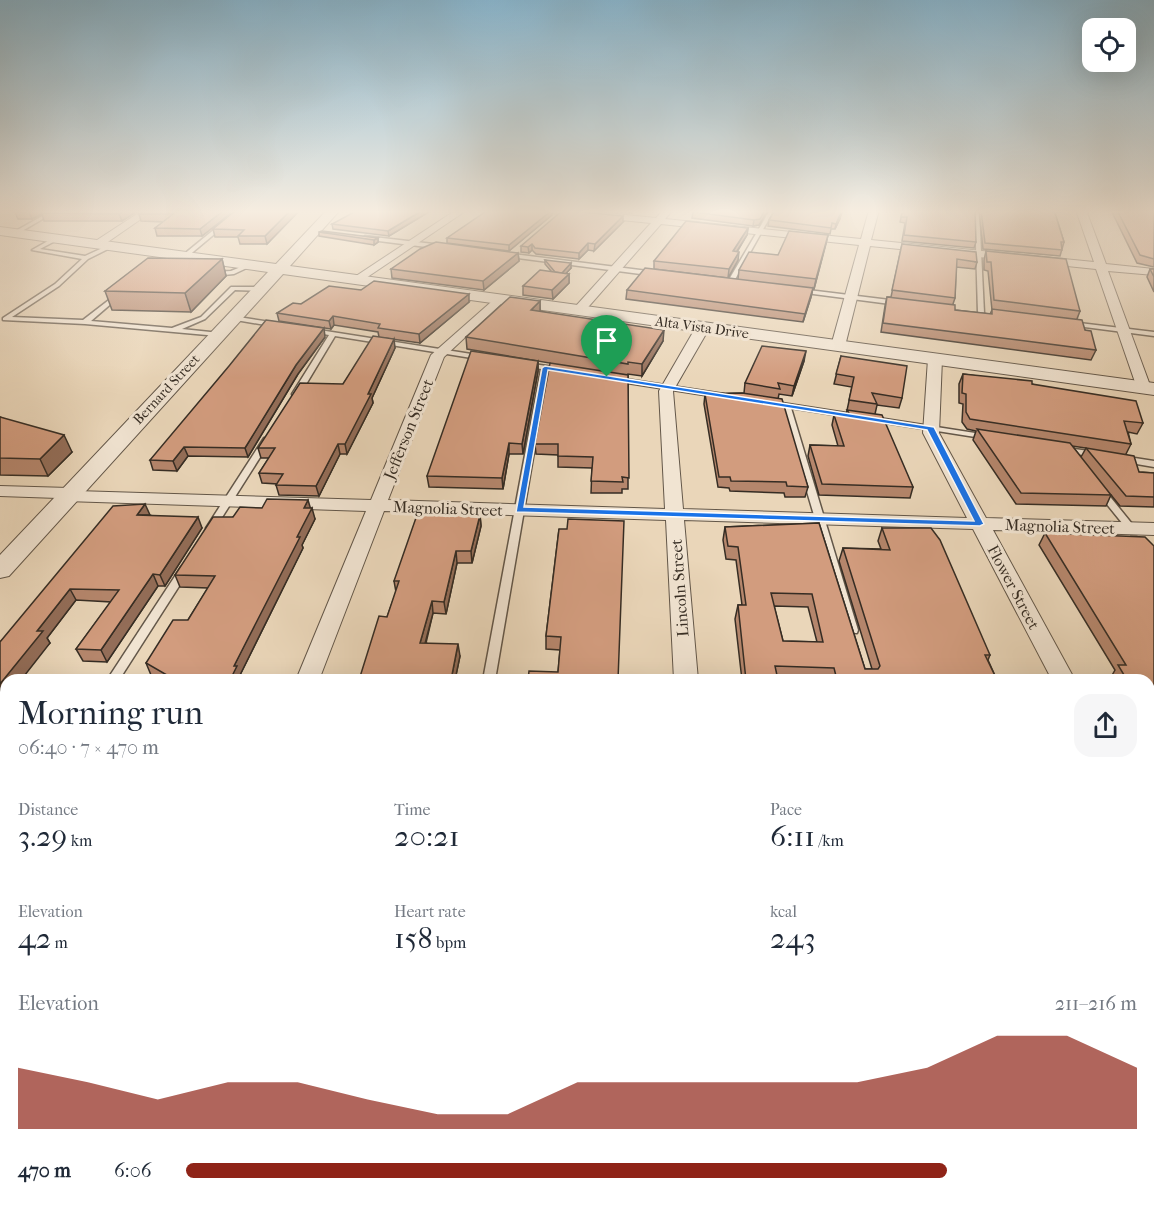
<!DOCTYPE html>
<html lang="en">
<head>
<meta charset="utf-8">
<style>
  body { margin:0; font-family:"IM FELL French Canon",serif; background:#f6f6f7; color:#1f2937; height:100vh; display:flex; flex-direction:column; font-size:22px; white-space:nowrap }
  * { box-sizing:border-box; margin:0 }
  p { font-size:20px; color:#747a83 }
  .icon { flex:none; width:33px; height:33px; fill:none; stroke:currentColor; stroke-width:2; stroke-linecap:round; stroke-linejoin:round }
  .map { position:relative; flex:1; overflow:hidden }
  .sheet { position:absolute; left:0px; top:674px; width:1155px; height:532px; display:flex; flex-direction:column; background:#fff; border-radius:18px 18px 0 0; box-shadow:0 6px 24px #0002 }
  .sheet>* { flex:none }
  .fabs { position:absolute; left:1082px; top:18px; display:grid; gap:12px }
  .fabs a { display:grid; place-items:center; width:54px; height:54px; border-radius:12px; background:#fff; box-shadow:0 6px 24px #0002; font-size:30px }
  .pin { position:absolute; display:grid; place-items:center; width:51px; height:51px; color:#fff; margin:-62px -26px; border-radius:50% 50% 50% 0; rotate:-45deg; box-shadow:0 0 6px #0007 }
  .pin .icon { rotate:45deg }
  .round { display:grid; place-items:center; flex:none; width:63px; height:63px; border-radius:18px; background:#f6f6f7 }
  .summary { display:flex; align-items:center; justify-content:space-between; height:102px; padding:0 18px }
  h1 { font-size:33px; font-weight:600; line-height:45px }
  .stats { display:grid; grid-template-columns:repeat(3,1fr); gap:9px; height:102px; padding:6px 18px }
  .stats div { display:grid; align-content:center }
  .stats b { font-size:30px; font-weight:600 }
  .stats small { font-size:16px; font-weight:400 }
  .stats p { font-size:16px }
  .chart { height:168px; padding:12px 18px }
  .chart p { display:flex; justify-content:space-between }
  .chart svg { width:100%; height:108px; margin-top:6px; fill:#8f2418; opacity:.7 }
  ul { padding:0 18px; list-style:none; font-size:20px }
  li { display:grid; grid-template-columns:96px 72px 1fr; align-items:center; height:45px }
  li i { height:15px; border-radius:8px; background:#8f2418 }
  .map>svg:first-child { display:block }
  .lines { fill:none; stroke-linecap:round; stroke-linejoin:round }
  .service-casing { stroke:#635749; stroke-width:3 }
  .minor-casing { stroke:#635749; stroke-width:2 }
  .tertiary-casing { stroke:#635749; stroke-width:2 }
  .service { fill:#f1e4d2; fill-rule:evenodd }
  .minor { fill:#f1e4d2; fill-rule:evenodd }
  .tertiary { fill:#f1e4d2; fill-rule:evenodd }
  .wall { fill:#b5866c; stroke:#362d24; stroke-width:1.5; fill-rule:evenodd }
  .shaded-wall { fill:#936d58; stroke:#362d24; stroke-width:1.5 }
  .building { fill:#d29c7e; stroke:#362d24; stroke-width:1.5; fill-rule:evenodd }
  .route { fill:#1a73e8; stroke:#fff; stroke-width:1.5; fill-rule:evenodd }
  .labels { text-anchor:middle; stroke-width:6; stroke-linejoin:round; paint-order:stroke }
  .far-street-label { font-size:14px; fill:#362d24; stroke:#f1e4d2 }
  .street-label { font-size:16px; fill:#362d24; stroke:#f1e4d2 }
</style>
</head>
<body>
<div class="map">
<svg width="1154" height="1205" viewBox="0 0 1154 1205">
  <rect width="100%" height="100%" fill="#ead6b9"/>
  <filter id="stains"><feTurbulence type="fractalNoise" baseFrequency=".00333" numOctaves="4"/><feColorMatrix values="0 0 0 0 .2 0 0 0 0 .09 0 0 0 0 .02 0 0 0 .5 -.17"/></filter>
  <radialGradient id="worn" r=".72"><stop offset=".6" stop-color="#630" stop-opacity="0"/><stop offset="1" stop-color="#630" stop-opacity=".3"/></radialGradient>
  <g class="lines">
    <defs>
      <g id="service">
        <polygon points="53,210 58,210 17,234 12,233"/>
        <polygon points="238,210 243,210 187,257 175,260 175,258 183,255"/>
        <polygon points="770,210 774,210 733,283 728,284 727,283"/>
        <polygon points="975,210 979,210 984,313 981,315 978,313"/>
        <polygon points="365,236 442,245 445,247 442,249 363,239"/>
        <polygon points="55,237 57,240 40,249 85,256 109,245 114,246 88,259 59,286 12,317 83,320 118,293 120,294 120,296 91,321 172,328 201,317 231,287 260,287 263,289 260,291 235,290 205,319 182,329 220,333 221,334 218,336 85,324 3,320 3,318 55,284 82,259 32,250"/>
        <polygon points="505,253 656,272 659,274 656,276 503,256 503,254"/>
        <polygon points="248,264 253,265 234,274 213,276 210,274 213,272 231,271"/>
        <polygon points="800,289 898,301 901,303 898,305 798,292 798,290"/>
        <polygon points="232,316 277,323 280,325 277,327 230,319 229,318"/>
        <polygon points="1071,322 1154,332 1154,336 1069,325 1068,324"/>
        <polygon points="313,329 484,356 487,358 484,360 335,336 299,396 293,396 292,394 329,335 311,332 310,331"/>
        <polygon points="526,363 561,368 565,370 561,372 548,370 495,680 483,680 541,369 524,366 522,365"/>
        <polygon points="612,377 724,394 728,396 724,398 615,381 612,381"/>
        <polygon points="769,401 988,435 992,437 988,439 791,408 858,630 857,633 849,633 848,630 782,407 769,405"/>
        <polygon points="264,438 267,438 271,440 214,530 208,530 206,528"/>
        <polygon points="1059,447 1097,452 1101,455 1097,458 1062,451 1058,449"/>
        <polygon points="1122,456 1154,461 1154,467 1119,461 1119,457"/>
        <polygon points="1100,487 1103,488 1137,530 1139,532 1137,534 1131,534 1097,492 1097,488"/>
        <polygon points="185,566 190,569 119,680 107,680 181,567"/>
        <polygon points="385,1200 405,1200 404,1205 384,1205"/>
        <polygon points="1010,1200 1030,1200 1032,1205 1012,1205"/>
      </g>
      <g id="minor">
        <polygon points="143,210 154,210 102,246 94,246 94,242"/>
        <polygon points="456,210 467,210 360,282 350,280"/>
        <polygon points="546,210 576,210 656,218 663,210 668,210 671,212 665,219 861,239 869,210 879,210 871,240 1094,262 1076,210 1086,210 1106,264 1154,269 1154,275 1108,271 1151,388 1144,392 1137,388 1096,269 870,246 845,346 838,350 831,346 859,245 661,224 583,313 575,313 575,307 651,223 551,213"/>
        <polygon points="499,295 503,296 503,302 444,357 388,500 665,509 659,391 696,327 703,323 710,327 673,391 683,509 967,518 923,433 928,359 935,355 942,359 939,433 986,518 1154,523 1154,535 993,530 1075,680 1052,680 973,529 684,520 698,680 674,680 666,520 384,511 319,680 296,680 366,511 66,501 58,498 0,496 0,486 69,488 76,491 371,500 431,355"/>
        <polygon points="1149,824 1154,826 1154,857 1149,855"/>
        <polygon points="0,1043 6,1044 6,1078 0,1077"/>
        <rect x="1149" y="1112" width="5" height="36"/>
        <polygon points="78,1200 116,1200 114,1205 76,1205"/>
        <polygon points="702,1200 740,1200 741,1205 703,1205"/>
      </g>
      <polygon id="tertiary" points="327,210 340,210 290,266 1154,383 1154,395 283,274 9,576 0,578 0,555 268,272 0,235 0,227 276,264"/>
    </defs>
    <!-- service casing -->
    <use href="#service" class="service-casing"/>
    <!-- minor casing -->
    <use href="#minor" class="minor-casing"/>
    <!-- tertiary casing -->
    <use href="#tertiary" class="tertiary-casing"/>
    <!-- service -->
    <use href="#service" class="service"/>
    <!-- minor -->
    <use href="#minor" class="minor"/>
    <!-- tertiary -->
    <use href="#tertiary" class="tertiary"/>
  </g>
  <!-- wall -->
  <g class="wall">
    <polygon points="19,210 139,210 122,221 44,221 42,214 32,219 18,219 15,212"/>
    <polygon points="235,210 202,236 157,236 155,228 164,222 141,221 139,214"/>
    <polygon points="236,210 300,210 267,244 240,244 238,237 215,237 213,229"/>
    <polygon points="432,210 389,236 333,229 332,224"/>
    <polygon points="552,210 552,215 509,251 447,243 447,238"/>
    <polygon points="576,210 635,210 632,213"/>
    <polygon points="768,210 759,225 753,226 692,218 693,212"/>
    <polygon points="775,210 843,210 835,229 831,229 830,234 768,226 769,220"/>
    <polygon points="903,210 976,242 974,248 902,241 905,223 900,222"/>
    <polygon points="979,210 1054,210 1064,242 1060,256 983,249"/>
    <polygon points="1111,210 1154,210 1154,267 1137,263"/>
    <polygon points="623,222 594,251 588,250 579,259 536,254 532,250 529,253 521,252 521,246"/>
    <polygon points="748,228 747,235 737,252 738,260 728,278 654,269 654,261"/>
    <polygon points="319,232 378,238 378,242 374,245 319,236"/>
    <polygon points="828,235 814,289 813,288 811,297 803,322 626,299 627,290 738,279 739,270"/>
    <polygon points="902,244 977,262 975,269 956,267 955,298 953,304 955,310 990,314 992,310 988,271 984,270 984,260 986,251 1080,311 1077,319 1085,330 1096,350 1091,360 881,332 885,306 887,297 891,297"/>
    <polygon points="518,253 519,261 484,290 392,278 391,269"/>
    <polygon points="222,259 226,276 191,312 112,310 105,291"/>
    <polygon points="545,260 571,268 566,273 569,274 569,283 553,299 523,295 523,286 551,271 545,264"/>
    <polygon points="1150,269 1154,269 1154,292 1147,277"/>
    <polygon points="361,290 469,302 420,343 385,338 395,348 372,398 373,403 347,454 340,454 319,496 279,495 276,485 277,484 262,483 259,473 269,458 261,458 258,448 343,384 379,337 378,332 334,325 331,329 279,321 277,313 301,304"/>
    <polygon points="540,301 540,311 663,341 642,376 628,374 628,489 622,489 622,493 591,493 592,468 558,467 558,455 536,454 535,444 550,363 467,349 466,337"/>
    <polygon points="325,337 298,374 248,457 188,456 177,471 153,470 150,460"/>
    <polygon points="841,356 902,398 899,408 877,405 875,414 913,487 910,498 819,495 808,456 810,445 838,446 832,425 834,415 846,415 852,387 834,384"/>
    <polygon points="538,361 538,371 523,454 509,454 503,489 429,487 427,476"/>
    <polygon points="804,361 792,396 779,394 778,399 808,487 805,497 785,497 784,493 730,491 729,488 718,487 704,404 705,394 744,393 745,383"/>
    <path d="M 963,374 L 1032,384 L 1143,423 L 1137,434 L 1128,432 L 1131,444 L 1126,454 L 1139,472 L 1154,473 L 1154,507 L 1120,506 L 1111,495 L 1106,506 L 1016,504 L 973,440 L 976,431 L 967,429 L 962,422 L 963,404 L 959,403 L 959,384 ZM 1072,446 L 1086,448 L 1081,457 Z"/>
    <polygon points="0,417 72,452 48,476 0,475"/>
    <polygon points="310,508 315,519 302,545 303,548 240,675 241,680 159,680 151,675 146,663 188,620 208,588 180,587 175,575 233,517"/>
    <polygon points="149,515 202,528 165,586 158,586 107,662 83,661 76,649 111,602 76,600 47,638 50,643 6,680 6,698 0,705 0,642"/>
    <polygon points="480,515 481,526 472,563 457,563 446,614 433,613 426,643 460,656 455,680 359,680 387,617 396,592 394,581"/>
    <path d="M 819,523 L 865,669 L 872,669 L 839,561 L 843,548 L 881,549 L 878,541 L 882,528 L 990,655 L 988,660 L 997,680 L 742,680 L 735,619 L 738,605 L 742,605 L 736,560 L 726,559 L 723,540 L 725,527 ZM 774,606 L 808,607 L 817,642 L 783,641 Z"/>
    <polygon points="559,529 618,680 558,672 560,650 546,649 546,636"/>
    <polygon points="1045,533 1154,546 1154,734 1149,725 1149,680 1112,680 1111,677 1115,670 1039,545"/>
    <polygon points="0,830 6,831 6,869 0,869"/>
    <polygon points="1149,983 1154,993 1154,1039 1149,1039"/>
    <polygon points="323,1200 383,1200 382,1205 325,1205 323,1202"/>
    <polygon points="852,1200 915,1200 916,1205 848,1205"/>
    <polygon points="1064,1201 1104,1205 1059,1205"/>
  </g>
  <!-- shaded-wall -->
  <g class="shaded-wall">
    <polygon points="33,210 49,210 32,219 29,212"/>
    <polygon points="126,210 139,210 122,221 119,214"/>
    <polygon points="224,210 235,210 202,236 200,229"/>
    <polygon points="291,210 300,210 267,244 265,236"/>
    <polygon points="423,210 432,210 389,236 388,231"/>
    <polygon points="552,210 552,215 509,251 509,245"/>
    <polygon points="765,210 768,210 759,225 753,226 754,220"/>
    <polygon points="842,210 840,219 835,229 836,224"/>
    <polygon points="623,216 623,222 594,251 595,244"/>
    <polygon points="748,228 747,235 732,259 733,251"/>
    <polygon points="828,235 826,244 814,289 816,279"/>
    <polygon points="378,238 378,242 374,245 374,240"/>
    <polygon points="588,243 588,250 579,259 579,253"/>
    <polygon points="532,244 532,250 529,253 528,247"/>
    <polygon points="739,252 738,260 728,278 729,269"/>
    <polygon points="518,253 519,261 484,290 483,281"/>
    <polygon points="222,259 226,276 191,312 185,293"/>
    <polygon points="571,263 571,268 559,281 559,276"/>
    <polygon points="569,274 569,283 553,299 552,290"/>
    <polygon points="813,288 811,297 803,322 805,314"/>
    <polygon points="469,294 469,302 420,343 419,334"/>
    <polygon points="540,301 540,312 531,310"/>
    <polygon points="333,316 334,325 331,329 329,321"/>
    <polygon points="324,328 325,337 298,374 248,457 245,448 296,365"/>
    <polygon points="664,330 663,341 642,376 642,364"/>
    <polygon points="394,339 395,348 372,398 373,403 347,454 345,444 368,394"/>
    <polygon points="806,351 804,361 792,396 794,386"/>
    <polygon points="538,361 538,371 523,454 522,444"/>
    <polygon points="64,435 72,452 48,476 40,459"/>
    <polygon points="509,443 509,454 503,489 502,478"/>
    <polygon points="338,444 340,454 319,496 316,486"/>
    <polygon points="184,447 188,456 177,471 173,461"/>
    <polygon points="308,500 311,510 312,508 315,519 302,545 303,548 240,675 241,680 230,680 234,666 297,537 304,508"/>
    <polygon points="145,504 150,515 137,515"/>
    <polygon points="480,515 481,526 472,563 471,551"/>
    <polygon points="198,517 202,528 165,586 160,575"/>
    <polygon points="456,551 457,563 446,614 444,602"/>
    <polygon points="153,574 158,586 107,662 101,650"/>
    <polygon points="70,589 76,600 47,638 50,643 21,680 6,680 6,698 0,705 0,684 37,631"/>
    <polygon points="432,601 433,613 422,655 420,643"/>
    <polygon points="458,644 460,656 455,680 451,680"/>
    <polygon points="2,896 6,900 6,919 0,929 0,899"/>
    <polygon points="278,1200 292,1200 291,1205 277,1205"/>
    <polygon points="377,1200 383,1200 382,1205 376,1205"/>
  </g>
  <!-- building -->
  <g class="building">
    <polygon points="19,210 33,210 29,212 15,212"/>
    <polygon points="48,210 126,210 119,214 41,213"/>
    <polygon points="145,210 224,210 200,229 155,228 173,214 139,214"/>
    <polygon points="236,210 291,210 265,236 238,236 244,230 213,229"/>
    <polygon points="358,210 423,210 388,231 332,224"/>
    <polygon points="488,210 552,210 509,245 447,238"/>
    <polygon points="563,210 623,216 595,244 588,243 579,253 535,248 532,244 528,247 521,246"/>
    <polygon points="694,210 765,210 760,219 754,220 693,212"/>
    <polygon points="775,210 842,210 836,224 832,223 831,228 769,220"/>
    <polygon points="903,210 975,210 976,242 904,235 907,217 901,217"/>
    <polygon points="981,210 1054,210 1064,242 1061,242 1062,250 985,243"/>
    <polygon points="1117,210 1154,210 1154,259 1140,255"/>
    <polygon points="686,221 748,228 733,251 739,252 729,269 654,261"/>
    <polygon points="322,231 378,238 374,240 319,232"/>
    <polygon points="789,231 828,235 816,279 739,270 749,252 778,255"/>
    <polygon points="436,242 518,253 483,281 391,269 420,249"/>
    <polygon points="902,244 976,252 977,262 957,259 955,298 892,290"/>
    <polygon points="986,251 1066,259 1080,311 994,300 991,262 987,262"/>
    <polygon points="148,258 222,259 185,293 105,291"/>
    <polygon points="545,260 571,263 562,273 555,272"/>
    <polygon points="645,268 813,288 805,314 627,290"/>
    <polygon points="1150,269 1154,269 1154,277"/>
    <polygon points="540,270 569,274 552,290 523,286"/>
    <polygon points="374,281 469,294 419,334 378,328 380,324 333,316 329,321 277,313 293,303 301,304 329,286 361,290"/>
    <polygon points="510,297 540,301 531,310 664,330 642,364 628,362 628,364 466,337"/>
    <polygon points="887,297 955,305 955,310 992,314 992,309 1082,320 1085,330 1091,331 1096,350 883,323"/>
    <polygon points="266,320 324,328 296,365 245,448 184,447 173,461 150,460 229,366"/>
    <polygon points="373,336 394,339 368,394 371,394 345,444 338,444 316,486 276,485 283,474 259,473 275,448 258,448 300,383 343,384"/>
    <polygon points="762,346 806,351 794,386 778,383 780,389 745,383"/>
    <polygon points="471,351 538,361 522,444 509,443 502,478 427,476"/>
    <polygon points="841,356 907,366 902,398 872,393 877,404 849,400 854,377 836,374"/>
    <polygon points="550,363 628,375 629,478 622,477 623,482 591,481 593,457 558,456 558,444 535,444"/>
    <polygon points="963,374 1032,381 1032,384 1136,401 1143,423 1124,421 1131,444 970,419 966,412 966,394 962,393"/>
    <polygon points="742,393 782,399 808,487 787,486 786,482 731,481 730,477 719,477 705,394"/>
    <polygon points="847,410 882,415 913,487 822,484 810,445 844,446 834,415 850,415"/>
    <polygon points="0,417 64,435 40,459 0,458"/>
    <polygon points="977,429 1070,443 1111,495 1021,493"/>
    <polygon points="1086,448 1134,456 1139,472 1154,473 1154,497 1126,496"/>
    <polygon points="267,499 308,500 304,508 312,508 297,537 300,537 234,666 237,666 230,680 172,680 172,678 146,663 173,620 188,620 215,576 175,575 213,517 233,517 240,507 262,508"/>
    <polygon points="145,504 137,515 198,517 160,575 153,574 101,650 76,649 119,590 70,589 37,631 43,631 0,684 0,642 113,506"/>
    <polygon points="418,512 480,515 471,551 456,551 444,602 432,601 420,643 458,644 451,680 359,680 379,616 387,617 399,581 394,581"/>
    <polygon points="568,519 624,521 618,680 528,680 529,671 558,672 561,637 546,636 559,529 567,529"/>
    <path d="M 819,523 L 865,669 L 878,669 L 880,666 L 843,548 L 890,550 L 882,528 L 931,528 L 940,540 L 990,655 L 985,655 L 997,680 L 837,680 L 834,668 L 775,666 L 778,680 L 746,680 L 738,605 L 746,605 L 738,547 L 728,546 L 725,527 ZM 771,593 L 812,594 L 823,642 L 783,641 Z"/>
    <polygon points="1045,533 1145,537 1154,546 1154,709 1149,708 1149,680 1127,680 1118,665 1126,665"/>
    <polygon points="0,830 6,831 6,858 0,858"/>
    <polygon points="1149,983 1154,993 1154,1027 1149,1026"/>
    <polygon points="172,1200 278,1200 277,1205 170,1205"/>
    <polygon points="323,1200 377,1200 376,1205 323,1202"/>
    <polygon points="417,1200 610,1200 610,1205 416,1205"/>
    <polygon points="855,1200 915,1200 916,1205 856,1205"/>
    <polygon points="1064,1201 1103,1204 1104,1205 1066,1205"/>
  </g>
  <!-- sky -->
  <linearGradient id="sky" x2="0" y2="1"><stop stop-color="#88b6cf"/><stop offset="0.56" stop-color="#f6ede0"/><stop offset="1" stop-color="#f6ede0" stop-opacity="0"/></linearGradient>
  <rect width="1154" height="378" fill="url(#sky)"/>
  <!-- route -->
  <path class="route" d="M 545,366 L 934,427 L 984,524 L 980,526 L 516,512 L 542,368 ZM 548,370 L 927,430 L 974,521 L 524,507 Z"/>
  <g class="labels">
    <!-- far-street labels -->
    <g class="far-street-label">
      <text transform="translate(702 327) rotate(8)" y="5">Alta Vista Drive</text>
      <text transform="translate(166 389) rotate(-47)" y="5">Bernard Street</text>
    </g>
    <!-- street labels -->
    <g class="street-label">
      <text transform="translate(408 429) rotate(-68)" y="6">Jefferson Street</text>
      <text transform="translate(448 508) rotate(2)" y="6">Magnolia Street</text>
      <text transform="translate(1060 526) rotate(2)" y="6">Magnolia Street</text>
      <text transform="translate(1014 587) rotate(62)" y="6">Flower Street</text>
      <text transform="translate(679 588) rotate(-94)" y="6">Lincoln Street</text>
    </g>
  </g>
  <rect width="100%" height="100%" filter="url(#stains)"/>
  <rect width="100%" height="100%" fill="url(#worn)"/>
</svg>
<div class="fabs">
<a><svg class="icon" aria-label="locate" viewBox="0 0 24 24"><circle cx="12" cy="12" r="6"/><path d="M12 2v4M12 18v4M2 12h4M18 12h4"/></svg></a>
</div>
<div class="pin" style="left:607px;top:377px;background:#1e9e55"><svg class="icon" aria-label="arrive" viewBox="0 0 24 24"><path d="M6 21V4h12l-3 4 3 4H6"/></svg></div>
<section class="sheet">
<div class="summary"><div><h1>Morning run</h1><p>06:40 · 7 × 470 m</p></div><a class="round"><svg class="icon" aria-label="share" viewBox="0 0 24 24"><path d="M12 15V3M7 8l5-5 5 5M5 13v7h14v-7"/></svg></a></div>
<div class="stats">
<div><p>Distance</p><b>3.29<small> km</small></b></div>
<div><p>Time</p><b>20:21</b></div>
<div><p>Pace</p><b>6:11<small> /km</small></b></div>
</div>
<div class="stats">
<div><p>Elevation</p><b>42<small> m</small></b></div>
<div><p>Heart rate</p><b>158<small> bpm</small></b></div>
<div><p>kcal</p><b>243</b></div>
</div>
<div class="chart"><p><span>Elevation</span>211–216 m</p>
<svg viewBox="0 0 160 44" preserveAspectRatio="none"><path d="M0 44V19L10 25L20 32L30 25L40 25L50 32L60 38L70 38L80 25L90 25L100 25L110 25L120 25L130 19L140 6L150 6L160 19V44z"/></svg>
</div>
<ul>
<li><b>470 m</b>6:06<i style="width:80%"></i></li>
</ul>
</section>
</div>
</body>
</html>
